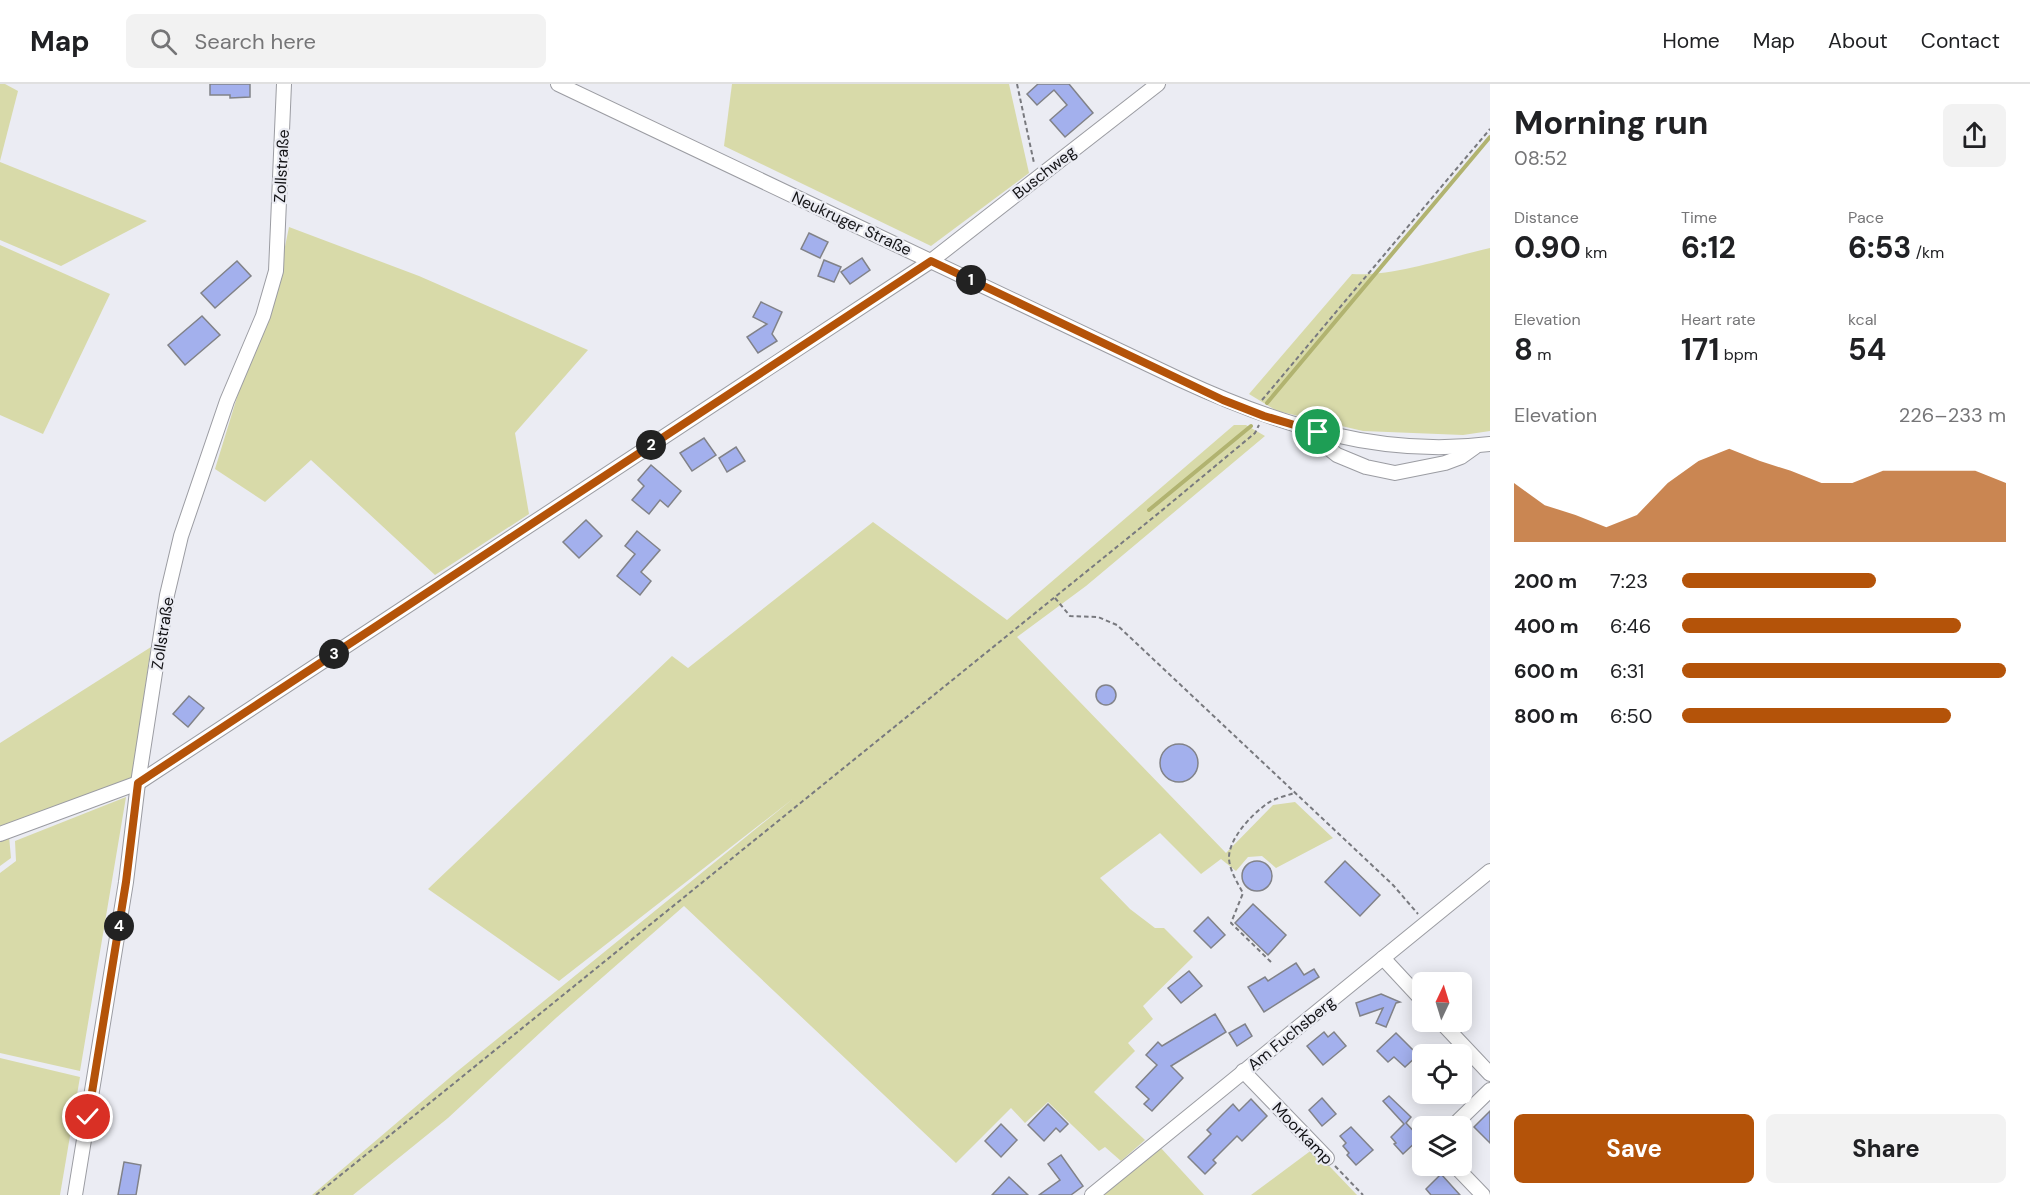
<!DOCTYPE html>
<html lang="en">
<head>
<meta charset="utf-8">
<style>
  body { margin:0; font-family:"DM Sans",sans-serif; background:#f2f2f2; color:#202124; height:100vh; display:flex; flex-direction:column; font-size:22px; white-space:nowrap }
  * { box-sizing:border-box; margin:0 }
  p { font-size:20px; color:#757577 }
  .icon { flex:none; width:33px; height:33px; fill:none; stroke:currentColor; stroke-width:2; stroke-linecap:round; stroke-linejoin:round }
  .map { position:relative; flex:1; overflow:hidden }
  .side { display:flex; flex-direction:column; background:#fff; width:540px }
  .side>* { flex:none }
  .needle { width:39px; rotate:4deg }
  .fabs { position:absolute; left:1412px; top:888px; display:grid; gap:12px }
  .fabs a { display:grid; place-items:center; width:60px; height:60px; border-radius:9px; background:#fff; box-shadow:0 3px 15px #0003; font-size:30px }
  .pin { position:absolute; display:grid; place-items:center; width:51px; height:51px; color:#fff; margin:-26px; border:3px solid #fff; border-radius:50%; box-shadow:0 2px 6px #0007 }
  .km { position:absolute; width:30px; height:30px; margin:-15px; border-radius:50%; background:#222; color:#fff; font-size:16px; line-height:30px; text-align:center }
  .round { display:grid; place-items:center; flex:none; width:63px; height:63px; border-radius:9px; background:#f2f2f2 }
  .headline { display:flex; align-items:center; justify-content:space-between; height:102px; padding:0 24px }
  h1 { font-size:33px; font-weight:700; line-height:45px }
  .stats { display:grid; grid-template-columns:repeat(3,1fr); gap:9px; height:102px; padding:6px 24px }
  .stats div { display:grid; align-content:center }
  .stats b { font-size:30px; font-weight:700 }
  .stats small { font-size:16px; font-weight:400 }
  .stats p { font-size:16px }
  .chart { height:168px; padding:12px 24px }
  .chart p { display:flex; justify-content:space-between }
  .chart svg { width:100%; height:108px; margin-top:6px; fill:#b45309; opacity:.7 }
  .primary-button { display:flex; gap:12px; margin-top:auto; padding:12px 24px }
  .primary-button a { flex:1; height:69px; border-radius:9px; background:#b45309; color:#fff; font-size:24px; font-weight:700; line-height:69px; text-align:center }
  .primary-button a+a { background:#f2f2f2; color:#202124 }
  ul { padding:0 24px; list-style:none; font-size:20px }
  li { display:grid; grid-template-columns:96px 72px 1fr; align-items:center; height:45px }
  li i { height:15px; border-radius:8px; background:#b45309 }
  header { display:flex; align-items:center; gap:36px; box-sizing:border-box; height:84px; padding:0 30px; background:#fff; border-bottom:2px solid #e0e0e0 }
  header strong { font-size:28px }
  nav { display:flex; gap:33px; margin-inline-start:auto; font-size:21px }
  .search { width:420px; height:54px; background:#f2f2f2; display:flex; align-items:center; gap:15px; box-sizing:border-box; padding:0 21px; border-radius:9px; color:#757577; font-size:22px }
  main { display:flex; flex:1; min-height:0 }
  .map>svg:first-child { display:block }
  .green { fill:#d8daa9 }
  .lines { fill:none; stroke-linecap:round; stroke-linejoin:round }
  .stream { stroke:#b1b370; stroke-width:4 }
  .building { fill:#a3b0ed; stroke:#818288; stroke-width:1.5 }
  .minor-casing { stroke:#9b9ca2; stroke-width:16 }
  .path { stroke:#78797e; stroke-width:2; stroke-dasharray:4.5 3; stroke-linecap:butt }
  .minor { stroke:#fff; stroke-width:14 }
  .route-casing { stroke:#fff; stroke-width:12 }
  .route { stroke:#b45309; stroke-width:8 }
  .labels { text-anchor:middle; stroke-width:4.5; stroke-linejoin:round; paint-order:stroke }
  .street-label { font-size:16px; fill:#131316; stroke:#ebecf3 }
</style>
</head>
<body>
<header>
<strong>Map</strong>
<div class="search"><svg class="icon" aria-label="search" viewBox="0 0 24 24"><circle cx="10" cy="10" r="6"/><path d="M15 15l6 6"/></svg>Search here</div>
<nav><a>Home</a><a>Map</a><a>About</a><a>Contact</a></nav>
</header>
<main>
<div class="map">
<svg width="1490" height="1111" viewBox="0 0 1490 1111">
  <rect width="100%" height="100%" fill="#ebecf3"/>
  <!-- green -->
  <g class="green">
    <polygon points="0,0 5,0 18,7 0,77"/>
    <polygon points="732,0 1009,0 1029,89 931,162 724,62"/>
    <polygon points="0,78 147,137 61,182 0,156"/>
    <polygon points="289,143 419,192 588,266 515,349 529,430 435,491 311,376 265,418 215,385 238,310 271,231"/>
    <polygon points="0,161 110,210 43,350 0,331"/>
    <path d="M 1490,164 L 1490,347 L 1463,351 L 1363,347 L 1277,327 L 1249,310 L 1352,190 C 1392,193 1450,173 1490,164 Z"/>
    <polygon points="1234,341 1246,341 1265,352 1086,502 1017,553 1226,769 1273,721 1295,718 1333,754 1276,784 1262,772 1248,773 1236,787 1221,775 1201,790 1160,749 1100,794 1130,825 1155,844 1164,844 1193,873 1143,922 1153,935 1128,959 1135,967 1094,1008 1145,1056 1121,1077 1105,1063 1099,1067 1048,1018 1025,1039 1011,1024 956,1079 684,822 556,934 448,1034 353,1111 312,1111 454,990 794,714 559,897 428,805 672,572 688,584 873,438 1007,536"/>
    <polygon points="151,563 132,694 8,741 11,774 0,782 0,659"/>
    <polygon points="126,713 80,987 0,969 0,789 16,777 15,757"/>
    <polygon points="0,974 80,993 60,1111 0,1111"/>
    <polygon points="1160,1063 1204,1111 1103,1111"/>
    <polygon points="1313,1065 1357,1111 1251,1111"/>
  </g>
  <g class="lines">
    <!-- stream -->
    <g class="stream">
      <polyline points="1267,319 1490,53"/>
      <polyline points="1149,426 1251,342"/>
    </g>
  </g>
  <!-- building -->
  <g class="building">
    <polygon points="210,0 250,0 250,13 230,14 230,11 210,11"/>
    <polygon points="1038,0 1069,0 1093,29 1065,53 1050,36 1067,21 1054,6 1037,21 1027,10"/>
    <polygon points="809,149 828,158 820,174 801,165"/>
    <polygon points="862,174 870,186 850,200 841,188"/>
    <polygon points="824,176 841,183 834,198 818,192"/>
    <polygon points="237,177 251,192 215,224 201,209"/>
    <polygon points="761,218 782,228 772,250 777,257 758,269 747,253 767,240 753,233"/>
    <polygon points="202,232 220,251 185,281 168,261"/>
    <polygon points="704,354 716,371 692,387 680,369"/>
    <polygon points="736,363 745,377 727,388 719,374"/>
    <polygon points="651,381 681,407 668,423 660,416 649,430 632,416 644,402 638,396"/>
    <polygon points="586,436 602,452 579,474 563,458"/>
    <polygon points="637,447 660,466 641,488 651,497 640,511 617,492 635,470 625,462"/>
    <circle cx="1106" cy="611" r="10"/>
    <polygon points="189,612 204,624 188,643 173,630"/>
    <circle cx="1179" cy="679" r="19"/>
    <polygon points="1345,777 1380,811 1360,832 1325,798"/>
    <circle cx="1257" cy="792" r="15"/>
    <polygon points="1253,820 1286,851 1268,871 1235,839"/>
    <polygon points="1208,833 1225,851 1211,864 1194,847"/>
    <polygon points="1296,879 1304,891 1314,885 1319,893 1264,928 1248,903 1265,893 1268,897"/>
    <polygon points="1189,887 1202,902 1181,919 1168,904"/>
    <polygon points="1381,910 1400,918 1396,919 1386,943 1376,939 1383,924 1360,932 1356,919"/>
    <polygon points="1215,930 1226,948 1171,982 1183,994 1152,1027 1144,1020 1149,1015 1136,1003 1157,981 1146,971 1158,958 1162,962"/>
    <polygon points="1245,940 1252,952 1237,962 1229,949"/>
    <polygon points="1324,948 1328,953 1334,948 1346,962 1323,981 1307,962"/>
    <polygon points="1396,949 1418,971 1405,983 1394,973 1388,978 1377,967"/>
    <polygon points="1389,1012 1411,1033 1406,1039 1420,1054 1403,1070 1394,1060 1396,1059 1391,1053 1404,1040 1383,1017"/>
    <polygon points="1322,1014 1336,1030 1322,1042 1309,1026"/>
    <polygon points="1251,1015 1267,1032 1242,1057 1237,1052 1213,1076 1216,1079 1205,1090 1188,1073 1211,1050 1207,1046 1233,1020 1239,1027"/>
    <polygon points="1048,1020 1068,1040 1060,1048 1056,1044 1044,1057 1028,1041"/>
    <polygon points="1490,1027 1490,1059 1474,1043"/>
    <polygon points="1001,1040 1017,1056 1001,1073 985,1057"/>
    <polygon points="1351,1043 1373,1066 1356,1081 1347,1071 1349,1069 1343,1062 1346,1059 1340,1052"/>
    <polygon points="1061,1071 1083,1102 1071,1111 1039,1111 1060,1096 1048,1080"/>
    <polygon points="124,1078 141,1081 136,1111 118,1111"/>
    <polygon points="1441,1090 1460,1111 1431,1111 1426,1105"/>
    <polygon points="1009,1093 1028,1111 992,1111"/>
  </g>
  <g class="lines">
    <defs>
      <g id="minor">
        <path d="M 558,0 L 1181,296 C 1278,341 1381,374 1490,360"/>
        <polyline points="1318,347 1327,363 1337,371 1366,383 1395,389 1445,379 1461,373 1475,363"/>
        <polyline points="0,750 138,699 931,177 1158,0"/>
        <polyline points="1383,874 1422,916"/>
        <polyline points="1441,938 1490,990"/>
        <polyline points="1243,987 1327,1074"/>
        <polyline points="1453,1042 1490,1006"/>
        <polyline points="1455,1082 1483,1111"/>
        <polyline points="75,1111 126,798 138,699 167,511 181,452 227,317 263,232 276,187 284,0"/>
        <polyline points="1092,1111 1490,787"/>
      </g>
    </defs>
    <!-- minor casing -->
    <use href="#minor" class="minor-casing"/>
    <!-- path -->
    <g class="path">
      <polyline points="1017,0 1034,79"/>
      <polyline points="1262,316 1490,45"/>
      <polyline points="1055,514 1070,532 1098,533 1117,541 1393,801 1418,830"/>
      <path d="M 1271,878 L 1231,839 L 1243,809 C 1237,798 1230,787 1229,775 C 1228,755 1252,730 1268,719 C 1275,714 1286,712 1294,709"/>
      <polyline points="1335,1082 1363,1111"/>
      <polyline points="316,1111 1160,428 1255,349 1259,341"/>
    </g>
    <!-- minor -->
    <use href="#minor" class="minor"/>
  </g>
  <g class="lines">
    <defs>
      <polyline id="route" points="88,1033 126,798 138,699 931,177 1223,316 1264,332 1318,348"/>
    </defs>
    <!-- route casing -->
    <use href="#route" class="route-casing"/>
    <!-- route -->
    <use href="#route" class="route"/>
  </g>
  <g class="labels">
    <!-- street labels -->
    <g class="street-label">
      <text transform="translate(281 82) rotate(-87)" y="6">Zollstraße</text>
      <text transform="translate(1044 88) rotate(-38)" y="6">Buschweg</text>
      <text transform="translate(852 139) rotate(25)" y="6">Neukruger Straße</text>
      <text transform="translate(162 549) rotate(-81)" y="6">Zollstraße</text>
      <text transform="translate(1291 949) rotate(-39)" y="6">Am Fuchsberg</text>
      <text transform="translate(1303 1049) rotate(46)" y="6">Moorkamp</text>
    </g>
  </g>
</svg>
<div class="fabs">
<a><svg class="needle" viewBox="-14 -14 28 28"><path d="M0-13l5 13h-10z" fill="#e53935"/><path d="M0 13l5-13h-10z" fill="#757577"/></svg></a>
<a><svg class="icon" aria-label="locate" viewBox="0 0 24 24"><circle cx="12" cy="12" r="6"/><path d="M12 2v4M12 18v4M2 12h4M18 12h4"/></svg></a>
<a><svg class="icon" aria-label="layers" viewBox="0 0 24 24"><path d="M12 4l9 5-9 5-9-5zM3 14l9 5 9-5"/></svg></a>
</div>
<div class="pin" style="left:1318px;top:348px;background:#1e9e55"><svg class="icon" aria-label="arrive" viewBox="0 0 24 24"><path d="M6 21V4h12l-3 4 3 4H6"/></svg></div>
<div class="pin" style="left:88px;top:1033px;background:#d93025"><svg class="icon" aria-label="check" viewBox="0 0 24 24"><path d="M5 12l5 5 9-10"/></svg></div>
<b class="km" style="left:971px;top:196px">1</b>
<b class="km" style="left:651px;top:361px">2</b>
<b class="km" style="left:334px;top:570px">3</b>
<b class="km" style="left:119px;top:842px">4</b>
</div>
<section class="side">
<div class="headline"><div><h1>Morning run</h1><p>08:52</p></div><a class="round"><svg class="icon" aria-label="share" viewBox="0 0 24 24"><path d="M12 15V3M7 8l5-5 5 5M5 13v7h14v-7"/></svg></a></div>
<div class="stats">
<div><p>Distance</p><b>0.90<small> km</small></b></div>
<div><p>Time</p><b>6:12</b></div>
<div><p>Pace</p><b>6:53<small> /km</small></b></div>
</div>
<div class="stats">
<div><p>Elevation</p><b>8<small> m</small></b></div>
<div><p>Heart rate</p><b>171<small> bpm</small></b></div>
<div><p>kcal</p><b>54</b></div>
</div>
<div class="chart"><p><span>Elevation</span>226–233 m</p>
<svg viewBox="0 0 160 44" preserveAspectRatio="none"><path d="M0 44V20L10 29L20 33L30 38L40 33L50 20L60 11L70 6L80 11L90 15L100 20L110 20L120 15L130 15L140 15L150 15L160 20V44z"/></svg>
</div>
<ul>
<li><b>200 m</b>7:23<i style="width:60%"></i></li>
<li><b>400 m</b>6:46<i style="width:86%"></i></li>
<li><b>600 m</b>6:31<i style="width:100%"></i></li>
<li><b>800 m</b>6:50<i style="width:83%"></i></li>
</ul>
<div class="primary-button"><a>Save</a><a>Share</a></div>
</section>
</main>
</body>
</html>
